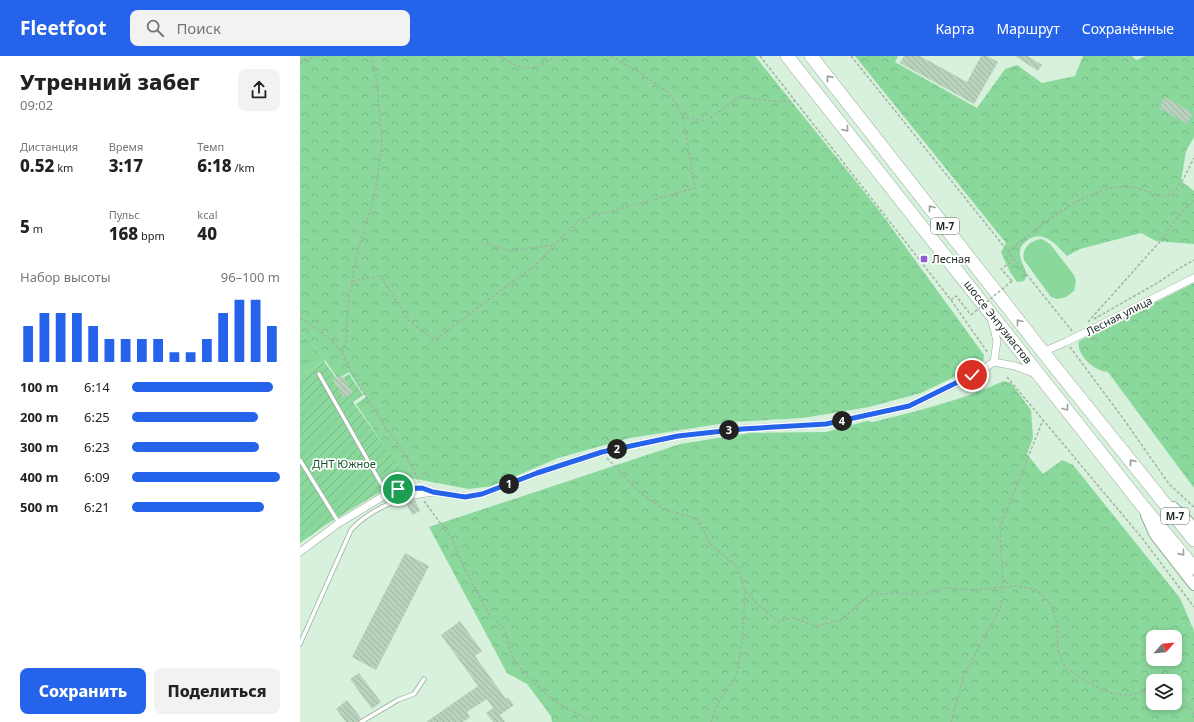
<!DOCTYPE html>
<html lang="ru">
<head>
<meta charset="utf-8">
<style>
  body { margin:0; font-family:"Noto Sans",sans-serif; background:#f2f2f2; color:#222; height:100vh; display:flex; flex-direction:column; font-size:15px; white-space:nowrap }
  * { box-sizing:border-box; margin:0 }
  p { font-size:13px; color:#767676 }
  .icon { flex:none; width:22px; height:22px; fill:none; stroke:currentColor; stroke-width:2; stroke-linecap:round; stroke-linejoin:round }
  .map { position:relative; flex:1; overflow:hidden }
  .panel { display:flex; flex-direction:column; background:#fff; width:300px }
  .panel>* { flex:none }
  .needle { width:26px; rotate:63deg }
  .controls { position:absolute; left:846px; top:574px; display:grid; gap:8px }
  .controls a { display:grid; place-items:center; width:36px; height:36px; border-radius:8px; background:#fff; box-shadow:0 2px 6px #0003; font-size:20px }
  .pin { position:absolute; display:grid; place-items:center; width:34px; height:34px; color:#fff; margin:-17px; border:2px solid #fff; border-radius:50%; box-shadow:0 1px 4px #0007 }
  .km { position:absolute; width:20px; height:20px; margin:-10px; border-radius:50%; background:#222; color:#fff; font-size:11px; line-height:20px; text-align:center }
  .round { display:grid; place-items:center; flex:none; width:42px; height:42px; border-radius:8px; background:#f2f2f2 }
  .summary { display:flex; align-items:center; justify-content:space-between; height:68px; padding:0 20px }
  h1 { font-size:22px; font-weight:800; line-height:30px }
  .figures { display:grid; grid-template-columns:repeat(3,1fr); gap:6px; height:68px; padding:4px 20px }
  .figures div { display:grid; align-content:center }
  .figures b { font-size:17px; font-weight:800 }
  .figures small { font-size:11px; font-weight:400 }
  .figures p { font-size:11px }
  .chart { height:112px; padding:8px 20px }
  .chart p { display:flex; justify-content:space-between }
  .chart svg { width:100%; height:72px; margin-top:4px; stroke:#2563eb; stroke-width:6 }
  .button { display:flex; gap:8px; margin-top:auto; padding:8px 20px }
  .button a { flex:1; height:46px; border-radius:8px; background:#2563eb; color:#fff; font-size:16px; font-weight:800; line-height:46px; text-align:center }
  .button a+a { background:#f2f2f2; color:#222 }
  ul { padding:0 20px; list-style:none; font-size:13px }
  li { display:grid; grid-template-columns:64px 48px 1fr; align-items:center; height:30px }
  li i { height:10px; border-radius:5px; background:#2563eb }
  header { display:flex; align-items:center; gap:24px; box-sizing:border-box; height:56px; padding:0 20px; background:#2563eb; color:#fff }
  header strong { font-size:19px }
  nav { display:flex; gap:22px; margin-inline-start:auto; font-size:14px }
  .search { width:280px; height:36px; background:#f2f2f2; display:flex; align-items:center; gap:10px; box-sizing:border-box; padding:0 14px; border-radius:8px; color:#767676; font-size:15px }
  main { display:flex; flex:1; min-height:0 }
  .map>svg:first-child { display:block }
  .grass { fill:url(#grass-tufts) }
  .forest { fill:url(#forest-crowns); fill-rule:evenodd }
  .park { fill:#8ad89c }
  .garden { fill:url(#garden-furrows) }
  .building { fill:url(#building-back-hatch) }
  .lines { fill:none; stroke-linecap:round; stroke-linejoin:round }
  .lane-casing { stroke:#95ad99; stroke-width:5 }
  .street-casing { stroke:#95ad99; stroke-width:8 }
  .secondary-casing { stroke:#95ad99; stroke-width:12 }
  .highway-casing { stroke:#95ad99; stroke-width:14 }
  .path { stroke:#9fb4a3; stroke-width:1.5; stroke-dasharray:3 2; stroke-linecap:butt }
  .lane { stroke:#fff; stroke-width:3.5 }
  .street { stroke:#fff; stroke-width:7 }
  .secondary { stroke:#fff; stroke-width:10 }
  .highway { stroke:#fff; stroke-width:13 }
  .path-bridge { stroke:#9fb4a3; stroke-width:1.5; stroke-dasharray:3 2; stroke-linecap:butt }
  .oneway { stroke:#9ca09c }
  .route-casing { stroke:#fff; stroke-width:8 }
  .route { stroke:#2563eb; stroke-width:5 }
  .poi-dot { fill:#905bd4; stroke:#fff; stroke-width:1.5 }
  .labels { text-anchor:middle; stroke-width:3.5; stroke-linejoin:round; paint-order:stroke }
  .shield { fill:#fff; stroke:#646b66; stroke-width:1 }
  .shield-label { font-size:10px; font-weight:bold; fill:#222c24 }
  .poi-label { font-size:11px; fill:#222c24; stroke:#fff; text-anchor:start }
  .street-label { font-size:11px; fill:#222c24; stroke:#fff }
  .park-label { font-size:11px; fill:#18552c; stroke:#fff }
</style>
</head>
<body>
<header>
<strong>Fleetfoot</strong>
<div class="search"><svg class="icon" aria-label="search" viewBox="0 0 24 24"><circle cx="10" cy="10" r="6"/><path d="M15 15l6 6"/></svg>Поиск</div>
<nav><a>Карта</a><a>Маршрут</a><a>Сохранённые</a></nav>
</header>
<main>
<section class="panel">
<div class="summary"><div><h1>Утренний забег</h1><p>09:02</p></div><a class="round"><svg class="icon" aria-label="share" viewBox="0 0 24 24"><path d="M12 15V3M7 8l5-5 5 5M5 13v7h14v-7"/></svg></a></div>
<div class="figures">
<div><p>Дистанция</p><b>0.52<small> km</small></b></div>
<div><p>Время</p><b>3:17</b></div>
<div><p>Темп</p><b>6:18<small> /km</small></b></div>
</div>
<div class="figures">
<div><b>5<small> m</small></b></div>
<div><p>Пульс</p><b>168<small> bpm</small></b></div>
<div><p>kcal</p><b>40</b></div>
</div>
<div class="chart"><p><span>Набор высоты</span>96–100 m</p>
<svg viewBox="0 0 160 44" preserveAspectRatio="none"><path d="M5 44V22M15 44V14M25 44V14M35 44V14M45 44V22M55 44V30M65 44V30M75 44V30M85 44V30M95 44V38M105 44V38M115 44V30M125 44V14M135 44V6M145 44V6M155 44V22"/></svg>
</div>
<ul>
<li><b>100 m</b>6:14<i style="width:95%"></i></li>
<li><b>200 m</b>6:25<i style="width:85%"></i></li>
<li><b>300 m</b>6:23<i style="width:86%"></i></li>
<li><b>400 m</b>6:09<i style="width:100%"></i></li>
<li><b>500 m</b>6:21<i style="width:89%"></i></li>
</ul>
<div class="button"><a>Сохранить</a><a>Поделиться</a></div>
</section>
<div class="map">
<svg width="894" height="666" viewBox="0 0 894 666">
  <defs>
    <pattern id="grass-tufts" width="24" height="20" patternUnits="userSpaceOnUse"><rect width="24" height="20" fill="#8ad89c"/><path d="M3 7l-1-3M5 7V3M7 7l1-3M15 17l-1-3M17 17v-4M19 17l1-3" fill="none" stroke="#77ba86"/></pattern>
    <pattern id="forest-crowns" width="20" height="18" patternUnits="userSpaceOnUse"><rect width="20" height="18" fill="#8ad89c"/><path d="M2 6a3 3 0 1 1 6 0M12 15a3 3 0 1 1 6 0" fill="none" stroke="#77ba86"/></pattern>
    <pattern id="garden-furrows" width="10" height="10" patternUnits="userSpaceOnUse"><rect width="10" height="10" fill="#8ad89c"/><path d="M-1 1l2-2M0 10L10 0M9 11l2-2" fill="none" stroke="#77ba86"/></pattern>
    <pattern id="building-back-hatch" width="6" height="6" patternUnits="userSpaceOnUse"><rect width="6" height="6" fill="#b9d2bd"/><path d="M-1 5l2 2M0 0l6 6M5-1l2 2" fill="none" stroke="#9fb4a2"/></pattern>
  </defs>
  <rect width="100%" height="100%" fill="#d7f1dc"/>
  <!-- grass -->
  <polygon class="grass" points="0,275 25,304 0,321"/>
  <!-- forest -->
  <g class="forest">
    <polygon points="0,0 455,0 578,153 684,299 683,307 621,337 569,351 503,362 432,366 330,382 258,402 193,430 169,433 105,421 56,348 66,341 49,316 38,323 25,304 0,275"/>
    <path d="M 555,0 L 598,0 L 595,6 L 677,52 L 705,13 L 717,9 L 742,27 L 775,20 L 783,0 L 832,0 L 836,4 L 845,0 L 894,0 L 894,81 L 886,95 L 881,125 L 894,135 L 894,188 L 856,185 L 841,177 L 780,193 L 767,200 C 757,190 745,174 729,183 C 725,186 720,190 720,195 C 719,203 725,211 727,219 L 724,225 L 717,226 L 710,216 L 701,196 L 706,187 Z"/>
    <path d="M 894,227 L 894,432 L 808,316 C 804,315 801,315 798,313 C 788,309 776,295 779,285 Z"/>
    <path d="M 704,325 L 711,327 L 731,354 L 733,382 L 727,398 L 743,418 L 762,404 L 773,409 L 880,542 L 894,575 L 894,666 L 252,666 L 251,660 L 227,628 L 207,617 L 129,471 L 380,388 L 450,377 L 526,376 L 567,365 L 573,366 C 618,355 662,344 704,325 ZM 853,581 L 875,581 L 875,603 L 853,603 ZM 853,625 L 875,625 L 875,647 L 853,647 Z"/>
  </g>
  <!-- park -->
  <path class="park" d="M 742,183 L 750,188 L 774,219 L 776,225 L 774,235 L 766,241 L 757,243 L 751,241 L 724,204 C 721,193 730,184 742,183 Z"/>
  <!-- garden -->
  <polygon class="garden" points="24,305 38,325 49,318 63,339 53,346 102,415 105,421 24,470 0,487 0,321"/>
  <!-- building -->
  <g class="building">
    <polygon points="604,0 620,0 667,26 681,0 687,0 698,6 674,48 600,7"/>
    <polygon points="715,0 728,0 742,9 738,15"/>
    <polygon points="865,41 893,57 887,68 859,52"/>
    <polygon points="42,319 53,337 45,342 45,340 43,341 33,324"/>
    <polygon points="110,443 115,444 120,455 112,459 105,445"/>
    <polygon points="105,497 129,510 76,614 52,601"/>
    <polygon points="160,565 182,595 175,600 206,643 208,641 214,649 200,659 205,666 193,666 186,657 193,652 187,643 167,656 170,661 163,666 126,666 178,630 141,579"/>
    <polygon points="59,617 81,646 72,653 50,623"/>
    <polygon points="47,644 61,662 58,666 46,666 36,653"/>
  </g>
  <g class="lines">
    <defs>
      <g id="lane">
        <polyline points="19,318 87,438"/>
        <polyline points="0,404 39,467"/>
        <path d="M 0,588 L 51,474 C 67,456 90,446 113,439"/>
        <polyline points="61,666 98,644 114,638 124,623"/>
      </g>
      <g id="street">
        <polyline points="692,265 697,285 694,306"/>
        <polyline points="743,296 766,286 894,222"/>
        <polyline points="113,439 133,436"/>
        <polyline points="0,496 39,467 87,438 99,433 122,432 133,436 165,441 182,438 237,417 302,396 378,380 442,373 526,368 609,350 673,319 694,306 715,310 736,318"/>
      </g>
      <g id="secondary">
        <polyline points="873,451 885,462 894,472"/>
        <polyline points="846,459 855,479 894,529"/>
      </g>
      <g id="highway">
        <polyline points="487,0 841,448 894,512"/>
        <polyline points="511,0 743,296 894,484"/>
      </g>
    </defs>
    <!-- lane casing -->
    <use href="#lane" class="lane-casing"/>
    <!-- street casing -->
    <use href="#street" class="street-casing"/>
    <!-- secondary casing -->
    <use href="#secondary" class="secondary-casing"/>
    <!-- highway casing -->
    <use href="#highway" class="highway-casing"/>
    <!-- path -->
    <g class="path">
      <path d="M 200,0 C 224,15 232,17 255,0"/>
      <polyline points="311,0 342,18 369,37 383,61 406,65 439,41 471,45 496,45"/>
      <polyline points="460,0 651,244 688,297"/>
      <polyline points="551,0 772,275"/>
      <polyline points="0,7 16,0"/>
      <polyline points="186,187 211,195 255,189"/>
      <path d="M 708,195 C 738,172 789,127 829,131 C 841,132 854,138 865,141 C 880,135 887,115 894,102"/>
      <polyline points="52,225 80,220 110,266 133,283 138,282 235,209 279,164 395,132 383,61"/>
      <polyline points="712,225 701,213 714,204"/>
      <polyline points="651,244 656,240 671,259"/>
      <polyline points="0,262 28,281 42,296 60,332 75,354 84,370 99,389 112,411 119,426"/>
      <polyline points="794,263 859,226 878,213 894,204"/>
      <path d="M 788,266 L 863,182 C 872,168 881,155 894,145"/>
      <polyline points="770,291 825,365 869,428 894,451"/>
      <polyline points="42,296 46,285 48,247 52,225 58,194 75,138 82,87 77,25 71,0"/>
      <polyline points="707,321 842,482 894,551"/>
      <polyline points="307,402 335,432 361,452 397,463 412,490 438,511 445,534 457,548 479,566 493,562 517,570 540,564 570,539 596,537 620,539 646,532 672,534 717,530 737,534 753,551 757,569 758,595 765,611 787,626 808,636 828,640 853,633"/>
      <polyline points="124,445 152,483 164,512 189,558 204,572 213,603 228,621 246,638 261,649 292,666"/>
      <polyline points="875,639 887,646 894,659"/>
      <polyline points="411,666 416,651 437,618 443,578 445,534"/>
      <polyline points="651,666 665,617 700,553 703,530 700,471 743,364"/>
    </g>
    <!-- lane -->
    <use href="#lane" class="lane"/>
    <!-- street -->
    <use href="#street" class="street"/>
    <!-- secondary -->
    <use href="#secondary" class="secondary"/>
    <!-- highway -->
    <use href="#highway" class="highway"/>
    <!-- path-bridge -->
    <polyline class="path-bridge" points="671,259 712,225"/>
  </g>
  <!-- one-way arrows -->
  <defs><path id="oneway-chevron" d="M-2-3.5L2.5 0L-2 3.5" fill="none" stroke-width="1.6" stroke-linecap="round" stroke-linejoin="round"/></defs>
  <g class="oneway">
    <use href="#oneway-chevron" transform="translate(529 22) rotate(-129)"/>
    <use href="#oneway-chevron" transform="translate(546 73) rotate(51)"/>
    <use href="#oneway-chevron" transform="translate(631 152) rotate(-128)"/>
    <use href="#oneway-chevron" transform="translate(719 266) rotate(-128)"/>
    <use href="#oneway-chevron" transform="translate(766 352) rotate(52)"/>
    <use href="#oneway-chevron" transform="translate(832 406) rotate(-129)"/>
    <use href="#oneway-chevron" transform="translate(882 497) rotate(51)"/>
  </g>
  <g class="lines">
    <defs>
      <polyline id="route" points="98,433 122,432 133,436 165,441 182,438 237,417 302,396 378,380 442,373 526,368 609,350 672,319"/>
    </defs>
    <!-- route casing -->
    <use href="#route" class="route-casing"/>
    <!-- route -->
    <use href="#route" class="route"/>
  </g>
  <!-- markers -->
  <rect class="poi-dot" x="620" y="199" width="8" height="8" rx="2"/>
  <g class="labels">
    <!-- shield labels -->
    <g class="shield">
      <rect x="631" y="162" width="28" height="16" rx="3"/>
      <rect x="861" y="452" width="28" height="16" rx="3"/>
    </g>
    <g class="shield-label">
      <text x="645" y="174">М-7</text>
      <text x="875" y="464">М-7</text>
    </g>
    <!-- poi labels -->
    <g class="poi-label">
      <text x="632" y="207">Лесная</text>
    </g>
    <!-- street labels -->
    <g class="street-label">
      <text transform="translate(819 260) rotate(-27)" y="4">Лесная улица</text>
      <text transform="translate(698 266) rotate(52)" y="4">шоссе Энтузиастов</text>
    </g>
    <!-- park labels -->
    <g class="park-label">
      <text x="44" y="412">ДНТ Южное</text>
    </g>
  </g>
</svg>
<div class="controls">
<a><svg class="needle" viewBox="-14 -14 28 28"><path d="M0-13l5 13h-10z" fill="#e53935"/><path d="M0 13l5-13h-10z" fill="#767676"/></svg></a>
<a><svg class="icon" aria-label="layers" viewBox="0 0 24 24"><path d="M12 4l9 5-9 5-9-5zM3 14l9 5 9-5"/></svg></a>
</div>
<div class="pin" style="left:98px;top:433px;background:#1e9e55"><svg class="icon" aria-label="arrive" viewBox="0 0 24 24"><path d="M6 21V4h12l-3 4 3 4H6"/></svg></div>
<div class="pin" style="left:672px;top:319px;background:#d93025"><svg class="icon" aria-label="check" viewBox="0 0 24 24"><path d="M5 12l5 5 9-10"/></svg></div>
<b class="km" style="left:209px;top:428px">1</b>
<b class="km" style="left:317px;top:393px">2</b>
<b class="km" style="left:429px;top:374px">3</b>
<b class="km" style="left:542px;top:365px">4</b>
</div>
</main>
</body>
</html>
